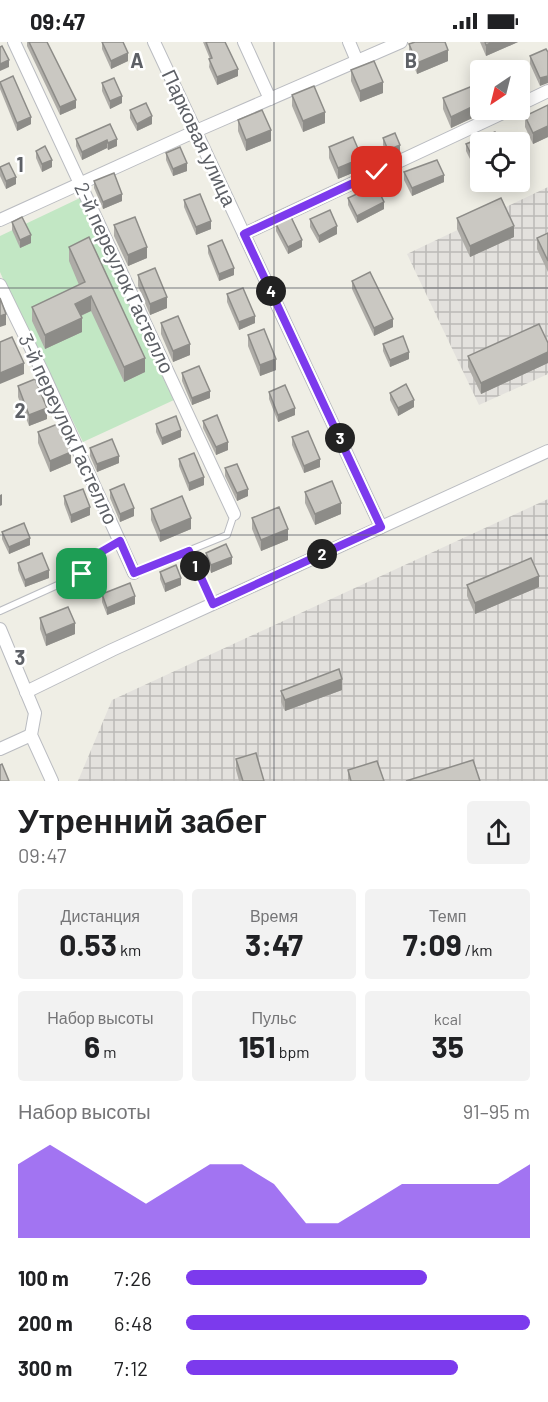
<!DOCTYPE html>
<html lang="ru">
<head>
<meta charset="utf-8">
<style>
  body { margin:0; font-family:Barlow,sans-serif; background:#f2f2f2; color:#202124; height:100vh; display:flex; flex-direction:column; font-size:22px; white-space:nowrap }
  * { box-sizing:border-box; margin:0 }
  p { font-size:20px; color:#757577 }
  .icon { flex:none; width:33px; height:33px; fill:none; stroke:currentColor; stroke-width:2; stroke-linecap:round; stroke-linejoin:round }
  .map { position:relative; height:739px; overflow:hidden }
  .drawer { display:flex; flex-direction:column; background:#fff; flex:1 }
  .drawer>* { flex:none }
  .needle { width:39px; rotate:215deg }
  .fabs { position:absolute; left:470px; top:18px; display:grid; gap:12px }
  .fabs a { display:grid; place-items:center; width:60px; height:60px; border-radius:6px; background:#fff; box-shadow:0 3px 15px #0003; font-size:30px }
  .pin { position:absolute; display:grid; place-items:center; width:51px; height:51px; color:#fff; margin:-26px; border-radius:12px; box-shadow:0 3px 9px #0006 }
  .km { position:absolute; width:30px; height:30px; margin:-15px; border-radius:50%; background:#222; color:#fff; font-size:16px; line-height:30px; text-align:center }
  .round { display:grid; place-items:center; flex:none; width:63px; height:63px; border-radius:6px; background:#f2f2f2 }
  .headline { display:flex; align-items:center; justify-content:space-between; height:102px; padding:0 18px }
  h1 { font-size:33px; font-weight:700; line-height:45px }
  .stats { display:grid; grid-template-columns:repeat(3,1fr); gap:9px; height:102px; padding:6px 18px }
  .stats div { display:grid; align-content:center; border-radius:6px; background:#f2f2f2; text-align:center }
  .stats b { font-size:30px; font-weight:700 }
  .stats small { font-size:16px; font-weight:400 }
  .stats p { font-size:16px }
  .chart { height:168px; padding:12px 18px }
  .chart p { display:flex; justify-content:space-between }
  .chart svg { width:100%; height:108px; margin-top:6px; fill:#7c3aed; opacity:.7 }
  ul { padding:0 18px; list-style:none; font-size:20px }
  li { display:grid; grid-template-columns:96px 72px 1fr; align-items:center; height:45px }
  li i { height:15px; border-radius:8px; background:#7c3aed }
  .status { display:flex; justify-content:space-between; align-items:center; height:42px; padding:0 30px; background:#fff; direction:ltr }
  .status svg { height:16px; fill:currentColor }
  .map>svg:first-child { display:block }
  .industrial { fill:url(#industrial-grid) }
  .green { fill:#c2e7c4 }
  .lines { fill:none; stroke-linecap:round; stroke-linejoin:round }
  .service-casing { stroke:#babcc1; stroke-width:8 }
  .minor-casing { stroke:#babcc1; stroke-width:14 }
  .service { stroke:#fff; stroke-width:6 }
  .minor { stroke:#fff; stroke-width:12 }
  .wall { fill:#aeaca7 }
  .shaded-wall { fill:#8d8c88 }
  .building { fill:#cac8c2; stroke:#8d8c88; stroke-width:1.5 }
  .route-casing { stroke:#fff; stroke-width:12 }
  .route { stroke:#7c3aed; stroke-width:8 }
  .grid { fill:none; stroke:#5d6066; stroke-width:1.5; stroke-opacity:0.55 }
  .labels { text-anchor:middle; stroke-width:5; stroke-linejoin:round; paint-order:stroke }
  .street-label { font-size:20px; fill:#5d6066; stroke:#fff }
  .grid-label { font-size:20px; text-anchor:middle; font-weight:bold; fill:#5d6066; stroke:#fff; stroke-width:5; stroke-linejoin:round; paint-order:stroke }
</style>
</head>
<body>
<div class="status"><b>09:47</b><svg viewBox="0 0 49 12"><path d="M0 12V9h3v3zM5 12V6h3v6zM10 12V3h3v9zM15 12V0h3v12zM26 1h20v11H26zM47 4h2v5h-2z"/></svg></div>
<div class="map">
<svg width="548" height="739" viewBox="0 0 548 739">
  <defs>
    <pattern id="industrial-grid" width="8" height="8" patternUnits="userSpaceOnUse" patternTransform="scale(1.5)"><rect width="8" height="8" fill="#e3e1dd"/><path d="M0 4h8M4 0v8" fill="none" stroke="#bbbab7"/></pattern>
  </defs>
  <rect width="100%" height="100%" fill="#efeee5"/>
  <!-- industrial -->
  <g class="industrial">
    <polygon points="548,145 548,332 479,363 407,212"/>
    <polygon points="548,457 548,739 78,739 112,658"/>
  </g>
  <!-- green -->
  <polygon class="green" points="80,156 174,358 83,400 45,321 39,318 0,230 0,194"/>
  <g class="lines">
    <defs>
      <g id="service">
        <polyline points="189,509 212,562"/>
        <polyline points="134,531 227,493 234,472"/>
        <polyline points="0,569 82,532 89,517 119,499"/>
      </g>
      <g id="minor">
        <polyline points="14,0 234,472"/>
        <polyline points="154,0 381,485"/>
        <polyline points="244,0 270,57"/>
        <polyline points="349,0 357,19"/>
        <polyline points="519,63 548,49"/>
        <polyline points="0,178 196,89 401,0"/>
        <polyline points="244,192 509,68"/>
        <polyline points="0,243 43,331 134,531"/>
        <polyline points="0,587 35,671 31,693 52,739"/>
        <polyline points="26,650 112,608 548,409"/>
        <polyline points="0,707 31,693"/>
      </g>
    </defs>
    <!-- service casing -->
    <use href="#service" class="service-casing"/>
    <!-- minor casing -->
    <use href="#minor" class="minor-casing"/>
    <!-- service -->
    <use href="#service" class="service"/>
    <!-- minor -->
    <use href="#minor" class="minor"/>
  </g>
  <!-- wall -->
  <g class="wall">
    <polygon points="27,0 47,0 76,66 60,73 27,4"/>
    <polygon points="102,0 128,19 111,27 102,7"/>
    <polygon points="203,0 225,0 238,34 217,43 209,25 210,17"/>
    <polygon points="480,0 518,0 486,14"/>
    <polygon points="409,2 448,19 417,32 409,13"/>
    <polygon points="546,7 540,44 530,22 530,14"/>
    <polygon points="351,28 383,51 360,60 351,39"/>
    <polygon points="0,40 31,82 17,89 0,47"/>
    <polygon points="102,41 122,61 110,67 102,49"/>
    <polygon points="292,53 325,81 303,90 292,64"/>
    <polygon points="443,56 483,68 483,71 451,86 443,67"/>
    <polygon points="548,63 548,95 533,102 525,85 525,74"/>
    <polygon points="130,68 152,82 137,89 130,76"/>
    <polygon points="238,78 271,99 246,109 238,89"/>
    <polygon points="110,82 117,104 108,108 107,106 82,118 76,104 76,97"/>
    <polygon points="383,96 400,110 388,116 383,103"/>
    <polygon points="480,100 480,123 474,125 466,109 466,102"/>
    <polygon points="329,105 362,127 338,137 329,116"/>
    <polygon points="36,109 52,125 42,130 36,116"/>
    <polygon points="166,111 187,129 173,134 166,118"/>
    <polygon points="0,125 16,142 6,147 0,134"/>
    <polygon points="404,130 444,140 412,154 404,138"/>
    <polygon points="94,139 122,159 103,167 94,146"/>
    <polygon points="348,156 384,167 357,181 348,163"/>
    <polygon points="184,158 211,187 196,193 184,165"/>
    <polygon points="457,176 514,195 470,215 457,187"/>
    <polygon points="310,177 337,192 319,201 310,185"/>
    <polygon points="12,180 31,201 20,206 12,188"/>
    <polygon points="276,182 302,205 288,212 276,189"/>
    <polygon points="114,183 147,216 128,224 114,194"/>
    <polygon points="548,191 548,230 537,207 537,196"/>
    <polygon points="208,204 234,233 219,239 208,211"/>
    <polygon points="69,205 145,330 124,340 91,269 81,274 82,290 45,307 32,279 32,265 79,243 69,219"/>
    <polygon points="138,233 167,266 150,273 138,244"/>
    <polygon points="352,239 393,285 374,294 352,247"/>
    <polygon points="227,252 255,281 239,288 227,260"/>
    <polygon points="161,281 190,313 173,320 161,292"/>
    <polygon points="248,293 276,328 260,334 248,304"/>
    <polygon points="548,301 548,321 481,352 468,325 468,314"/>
    <polygon points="383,302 409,317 390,325 383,309"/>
    <polygon points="182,331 210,356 192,363 182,339"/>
    <polygon points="18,344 47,377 29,384 18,355"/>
    <polygon points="269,350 295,373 278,380 269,357"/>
    <polygon points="390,351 414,365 398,374 390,358"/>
    <polygon points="203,379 228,408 216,413 203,386"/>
    <polygon points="156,382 181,395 162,403 156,390"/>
    <polygon points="38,390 71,421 50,430 38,401"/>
    <polygon points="292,395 320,425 304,431 292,403"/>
    <polygon points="90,406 119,421 97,430 90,414"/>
    <polygon points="179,417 204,443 189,449 179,424"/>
    <polygon points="225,426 248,454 237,459 225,434"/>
    <polygon points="110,448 134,474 120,480 110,456"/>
    <polygon points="305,450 341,472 315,483 305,461"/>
    <polygon points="64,454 90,473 71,481 64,462"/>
    <polygon points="151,467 191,487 160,500 151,478"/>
    <polygon points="252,476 288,498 261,509 252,487"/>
    <polygon points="2,490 30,503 9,512 2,497"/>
    <polygon points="206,511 232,522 211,531 206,518"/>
    <polygon points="18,521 49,536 25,545 18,528"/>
    <polygon points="160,530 181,543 165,550 160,537"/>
    <polygon points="467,543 539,545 475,572 467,554"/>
    <polygon points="102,552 135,562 107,573 102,560"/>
    <polygon points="40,576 75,592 46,604 40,587"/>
    <polygon points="342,648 285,669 281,660 281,649"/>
    <polygon points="236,717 264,739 239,739 236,728"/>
    <polygon points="348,728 384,739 348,739"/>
  </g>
  <!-- shaded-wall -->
  <g class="shaded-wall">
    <polygon points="493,0 518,0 486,14 486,3"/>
    <polygon points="448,8 448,19 417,32 417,21"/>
    <polygon points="128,11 128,19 111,27 111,19"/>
    <polygon points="9,18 9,25 0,29 0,22"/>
    <polygon points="238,27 238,34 217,43 217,35"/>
    <polygon points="548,34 548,41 540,44 540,36"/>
    <polygon points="383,40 383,51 360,60 360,49"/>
    <polygon points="122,54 122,61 110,67 110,59"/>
    <polygon points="76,58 76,66 60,73 60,65"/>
    <polygon points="480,61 480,68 483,68 483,71 451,86 451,75"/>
    <polygon points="325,70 325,81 303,90 303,79"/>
    <polygon points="152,74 152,82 137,89 137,82"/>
    <polygon points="31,75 31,82 17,89 17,81"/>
    <polygon points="548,84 548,95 533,102 533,91"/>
    <polygon points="271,88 271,99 246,109 246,98"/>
    <polygon points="117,97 117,104 108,108 108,101"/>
    <polygon points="107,98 107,106 82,118 82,110"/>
    <polygon points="400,103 400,110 388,116 388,108"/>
    <polygon points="480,115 480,123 474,125 474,118"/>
    <polygon points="362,116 362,127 338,137 338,126"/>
    <polygon points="52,118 52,125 42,130 42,122"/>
    <polygon points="187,121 187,129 173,134 173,127"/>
    <polygon points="444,133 444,140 412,154 412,146"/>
    <polygon points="16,135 16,142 6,147 6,139"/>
    <polygon points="122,152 122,159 103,167 103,160"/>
    <polygon points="384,160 384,167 357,181 357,174"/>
    <polygon points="211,179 211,187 196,193 196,185"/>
    <polygon points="337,184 337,192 319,201 319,194"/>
    <polygon points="514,184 514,195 470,215 470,204"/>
    <polygon points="31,193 31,201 20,206 20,198"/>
    <polygon points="302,198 302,205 288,212 288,205"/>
    <polygon points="147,205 147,216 128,224 128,213"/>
    <polygon points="234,226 234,233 219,239 219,232"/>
    <polygon points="91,254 91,269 75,276 75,262"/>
    <polygon points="167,255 167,266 150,273 150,262"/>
    <polygon points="6,272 6,283 0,285 0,274"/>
    <polygon points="255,274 255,281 239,288 239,280"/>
    <polygon points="82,276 82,290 45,307 45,293"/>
    <polygon points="393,277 393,285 374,294 374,286"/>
    <polygon points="190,302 190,313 173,320 173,309"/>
    <polygon points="409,310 409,317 390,325 390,318"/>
    <polygon points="548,310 548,321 481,352 481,341"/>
    <polygon points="145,316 145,330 124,340 124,325"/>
    <polygon points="276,317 276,328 260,334 260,323"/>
    <polygon points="24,321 24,332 0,342 0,331"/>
    <polygon points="210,349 210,356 192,363 192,356"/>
    <polygon points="414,358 414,365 398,374 398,366"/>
    <polygon points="47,366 47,377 29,384 29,373"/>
    <polygon points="295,366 295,373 278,380 278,373"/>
    <polygon points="181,388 181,395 162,403 162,396"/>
    <polygon points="228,400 228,408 216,413 216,405"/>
    <polygon points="71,410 71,421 50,430 50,419"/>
    <polygon points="119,414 119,421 97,430 97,422"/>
    <polygon points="320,417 320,425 304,431 304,424"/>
    <polygon points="204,435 204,443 189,449 189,441"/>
    <polygon points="248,447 248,454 237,459 237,451"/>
    <polygon points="2,452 2,463 0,464 0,453"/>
    <polygon points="341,461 341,472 315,483 315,472"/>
    <polygon points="90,465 90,473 71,481 71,473"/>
    <polygon points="134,466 134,474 120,480 120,472"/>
    <polygon points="191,476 191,487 160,500 160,489"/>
    <polygon points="288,487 288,498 261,509 261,498"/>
    <polygon points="30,496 30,503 9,512 9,505"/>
    <polygon points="232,515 232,522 211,531 211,523"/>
    <polygon points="49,528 49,536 25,545 25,538"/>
    <polygon points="539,534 539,545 475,572 475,561"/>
    <polygon points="181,536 181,543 165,550 165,542"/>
    <polygon points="135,554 135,562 107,573 107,566"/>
    <polygon points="75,581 75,592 46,604 46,593"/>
    <polygon points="342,637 342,648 285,669 285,658"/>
  </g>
  <!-- building -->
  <g class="building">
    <polygon points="29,0 47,0 76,58 60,65"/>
    <polygon points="102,0 123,0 128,11 111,19"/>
    <polygon points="206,0 225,0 238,27 217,35 209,17 212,16"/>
    <polygon points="415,0 445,0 448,8 417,21 409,2"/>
    <polygon points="485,0 493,0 486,3"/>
    <polygon points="2,4 9,18 0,22 0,5"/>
    <polygon points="546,7 548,10 548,34 540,36 530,14"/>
    <polygon points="374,19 383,40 360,49 351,28"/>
    <polygon points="13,34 31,75 17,81 0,40"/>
    <polygon points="114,36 122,54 110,59 102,41"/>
    <polygon points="475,43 480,54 480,61 451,75 443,56"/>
    <polygon points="314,44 325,70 303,79 292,53"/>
    <polygon points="146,61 152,74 137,82 130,68"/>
    <polygon points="548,63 548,84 533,91 525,74"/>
    <polygon points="262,68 271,88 246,98 238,78"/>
    <polygon points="110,82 117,97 108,101 107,98 82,110 76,97"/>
    <polygon points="495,90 500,100 480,100 480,115 474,118 466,102"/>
    <polygon points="395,91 400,103 388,108 383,96"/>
    <polygon points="353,95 362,116 338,126 329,105"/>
    <polygon points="45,104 52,118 42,122 36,109"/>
    <polygon points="180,105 187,121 173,127 166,111"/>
    <polygon points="437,118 444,133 412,146 404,130"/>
    <polygon points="9,121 16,135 6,139 0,125"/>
    <polygon points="114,131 122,152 103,160 94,139"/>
    <polygon points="376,143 384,160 357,174 348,156"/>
    <polygon points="200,152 211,179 196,185 184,158"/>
    <polygon points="501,156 514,184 470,204 457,176"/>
    <polygon points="330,168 337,184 319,194 310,177"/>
    <polygon points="22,175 31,193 20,198 12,180"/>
    <polygon points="135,175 147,205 128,213 114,183"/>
    <polygon points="291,175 302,198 288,205 276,182"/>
    <polygon points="548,191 548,219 537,196"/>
    <polygon points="89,195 145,316 124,325 91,254 75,262 82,276 45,293 32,265 85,240 69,205"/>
    <polygon points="222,198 234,226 219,232 208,204"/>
    <polygon points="155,226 167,255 150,262 138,233"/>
    <polygon points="370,230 393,277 374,286 352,239"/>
    <polygon points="243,246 255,274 239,280 227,252"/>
    <polygon points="0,256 6,272 0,274"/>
    <polygon points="178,274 190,302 173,309 161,281"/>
    <polygon points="539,282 548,301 548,310 481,341 468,314"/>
    <polygon points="264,287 276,317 260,323 248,293"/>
    <polygon points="403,294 409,310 390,318 383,302"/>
    <polygon points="12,295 24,321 0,331 0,300"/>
    <polygon points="199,324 210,349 192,356 182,331"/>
    <polygon points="35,337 47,366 29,373 18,344"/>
    <polygon points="406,342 414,358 398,366 390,351"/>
    <polygon points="285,343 295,366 278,373 269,350"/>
    <polygon points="217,373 228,400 216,405 203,379"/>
    <polygon points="176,374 181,388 162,396 156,382"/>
    <polygon points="60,381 71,410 50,419 38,390"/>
    <polygon points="308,389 320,417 304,424 292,395"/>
    <polygon points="112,397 119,414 97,422 90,406"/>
    <polygon points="194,411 204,435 189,441 179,417"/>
    <polygon points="237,422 248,447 237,451 225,426"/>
    <polygon points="332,439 341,461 315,472 305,450"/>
    <polygon points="124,442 134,466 120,472 110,448"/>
    <polygon points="83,447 90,465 71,473 64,454"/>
    <polygon points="182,454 191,476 160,489 151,467"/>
    <polygon points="279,465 288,487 261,498 252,476"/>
    <polygon points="24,481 30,496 9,505 2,490"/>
    <polygon points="226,502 232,515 211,523 206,511"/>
    <polygon points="42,511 49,528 25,538 18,521"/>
    <polygon points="531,516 539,534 475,561 467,543"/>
    <polygon points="176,523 181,536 165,542 160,530"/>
    <polygon points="130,541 135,554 107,566 102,552"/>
    <polygon points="68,565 75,581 46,593 40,576"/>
    <polygon points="339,627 342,637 285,658 281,649"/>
    <polygon points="256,711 264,739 243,739 236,717"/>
    <polygon points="473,718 480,739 406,739"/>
    <polygon points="377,719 384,739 351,739 348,728"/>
    <polygon points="2,722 9,739 0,739 0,723"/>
  </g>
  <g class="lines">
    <defs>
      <polyline id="route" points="82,532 89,517 120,499 134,531 189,509 213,562 381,485 244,192 377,130"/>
    </defs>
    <!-- route casing -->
    <use href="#route" class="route-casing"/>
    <!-- route -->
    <use href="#route" class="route"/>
  </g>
  <!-- grid -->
  <path class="grid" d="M 274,0 L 274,739M 0,246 L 548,246M 0,493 L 548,493"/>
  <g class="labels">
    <!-- street labels -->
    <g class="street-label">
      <text transform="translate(199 96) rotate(65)" y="7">Парковая улица</text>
      <text transform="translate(124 236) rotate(65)" y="7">2-й переулок Гастелло</text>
      <text transform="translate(68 387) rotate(65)" y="7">3-й переулок Гастелло</text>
    </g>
  </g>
  <g class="grid-label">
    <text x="137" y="26">A</text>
    <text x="411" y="26">B</text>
    <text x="20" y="130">1</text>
    <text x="20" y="376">2</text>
    <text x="20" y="623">3</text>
  </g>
</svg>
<div class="fabs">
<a><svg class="needle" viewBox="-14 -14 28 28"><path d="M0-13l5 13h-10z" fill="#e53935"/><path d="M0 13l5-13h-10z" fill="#757577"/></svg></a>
<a><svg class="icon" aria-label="locate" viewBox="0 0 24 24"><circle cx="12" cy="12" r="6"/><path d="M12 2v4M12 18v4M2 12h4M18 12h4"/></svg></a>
</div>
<div class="pin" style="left:82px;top:532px;background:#1e9e55"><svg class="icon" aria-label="arrive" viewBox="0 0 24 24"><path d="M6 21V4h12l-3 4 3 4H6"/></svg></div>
<div class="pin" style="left:377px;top:130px;background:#d93025"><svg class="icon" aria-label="check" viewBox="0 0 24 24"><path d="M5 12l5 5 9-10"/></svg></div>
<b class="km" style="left:195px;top:524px">1</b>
<b class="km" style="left:322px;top:512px">2</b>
<b class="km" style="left:340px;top:396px">3</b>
<b class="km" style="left:271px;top:249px">4</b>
</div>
<section class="drawer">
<div class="headline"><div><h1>Утренний забег</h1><p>09:47</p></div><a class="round"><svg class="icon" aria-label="share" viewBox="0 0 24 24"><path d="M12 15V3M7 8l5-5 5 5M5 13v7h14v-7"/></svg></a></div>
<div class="stats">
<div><p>Дистанция</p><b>0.53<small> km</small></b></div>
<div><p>Время</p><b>3:47</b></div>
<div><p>Темп</p><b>7:09<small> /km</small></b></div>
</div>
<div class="stats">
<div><p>Набор высоты</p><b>6<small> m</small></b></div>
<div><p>Пульс</p><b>151<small> bpm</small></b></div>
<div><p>kcal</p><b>35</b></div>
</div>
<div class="chart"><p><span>Набор высоты</span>91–95 m</p>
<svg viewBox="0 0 160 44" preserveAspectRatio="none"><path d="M0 44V14L10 6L20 14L30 22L40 30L50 22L60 14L70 14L80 22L90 38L100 38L110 30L120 22L130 22L140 22L150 22L160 14V44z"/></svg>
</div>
<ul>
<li><b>100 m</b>7:26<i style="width:70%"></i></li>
<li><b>200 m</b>6:48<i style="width:100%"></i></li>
<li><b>300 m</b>7:12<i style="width:79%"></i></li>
</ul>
</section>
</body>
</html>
